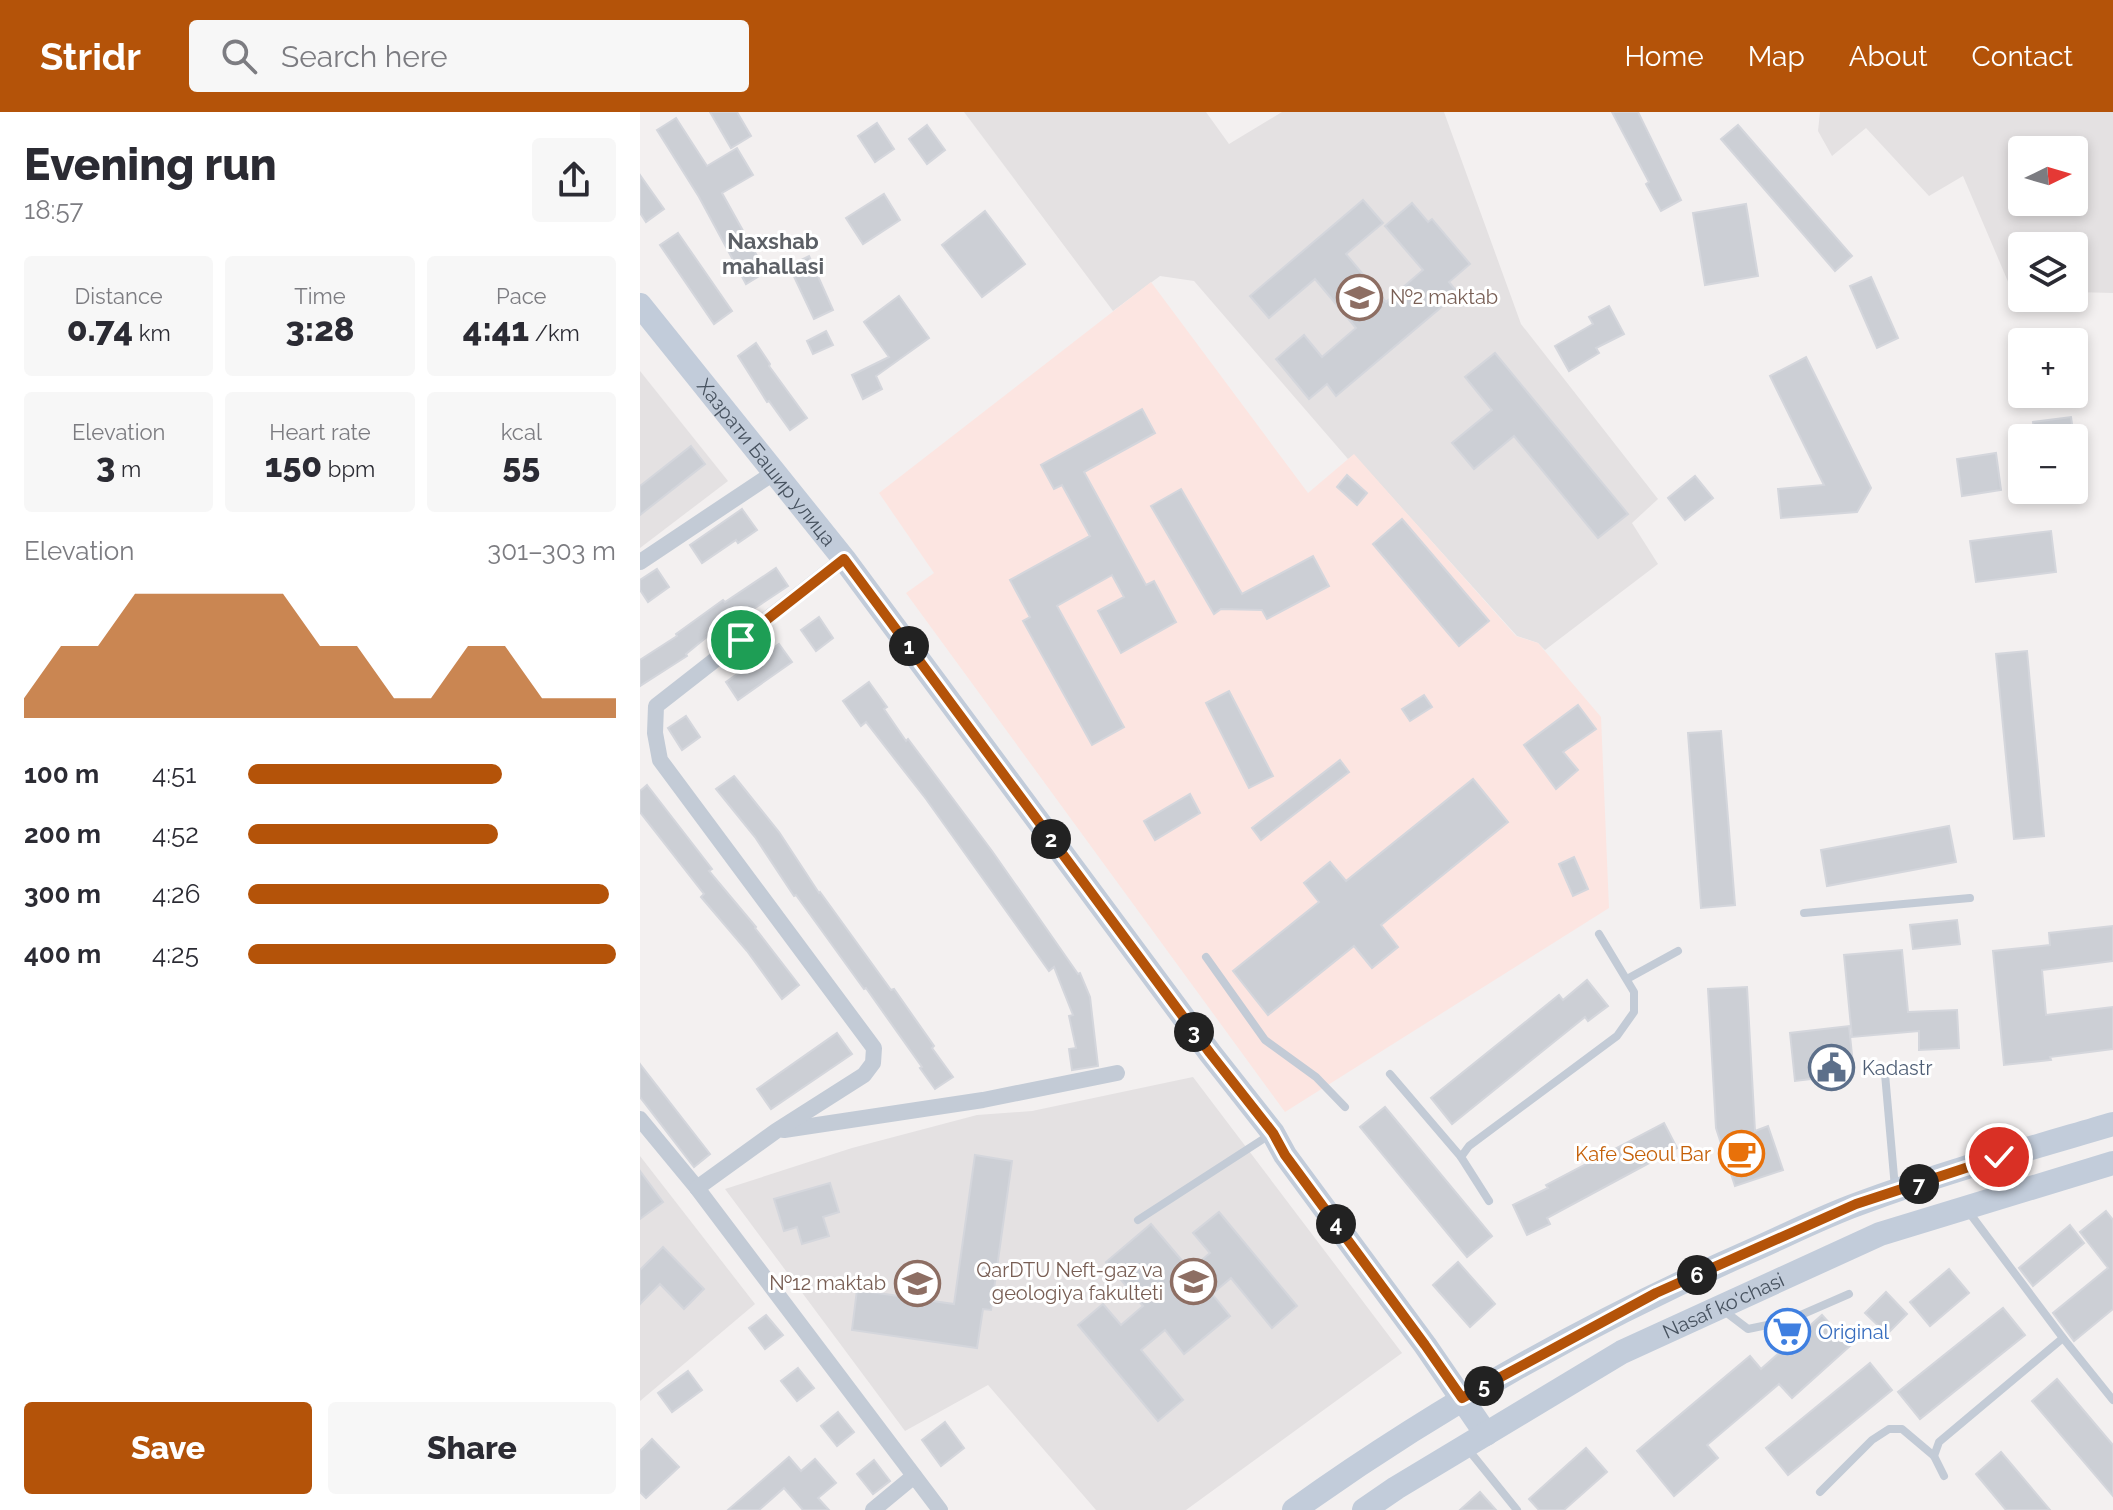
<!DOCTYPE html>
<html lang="en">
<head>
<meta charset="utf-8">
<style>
  body { margin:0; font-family:Raleway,sans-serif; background:#f7f7f7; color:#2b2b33; height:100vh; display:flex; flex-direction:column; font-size:30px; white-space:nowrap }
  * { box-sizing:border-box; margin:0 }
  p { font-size:26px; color:#7c7c81 }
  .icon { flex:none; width:44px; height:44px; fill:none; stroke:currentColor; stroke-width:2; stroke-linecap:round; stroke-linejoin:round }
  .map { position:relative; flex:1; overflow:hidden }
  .sheet { display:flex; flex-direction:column; background:#fff; width:640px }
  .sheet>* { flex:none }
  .needle { width:52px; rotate:85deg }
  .controls { position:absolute; left:1368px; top:24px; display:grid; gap:16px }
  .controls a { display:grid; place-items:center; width:80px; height:80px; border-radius:8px; background:#fff; box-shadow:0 4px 12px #0003; font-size:40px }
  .pin { position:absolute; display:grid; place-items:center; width:68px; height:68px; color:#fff; margin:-34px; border:4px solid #fff; border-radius:50%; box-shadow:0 2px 8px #0007 }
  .km { position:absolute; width:40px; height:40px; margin:-20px; border-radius:50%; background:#222; color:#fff; font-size:22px; line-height:40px; text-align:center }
  .round { display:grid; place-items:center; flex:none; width:84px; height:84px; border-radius:8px; background:#f7f7f7 }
  .summary { display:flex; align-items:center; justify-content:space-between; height:136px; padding:0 24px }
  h1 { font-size:44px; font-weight:800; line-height:60px }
  .metrics { display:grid; grid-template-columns:repeat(3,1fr); gap:12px; height:136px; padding:8px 24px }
  .metrics div { display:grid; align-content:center; border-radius:8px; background:#f7f7f7; text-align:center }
  .metrics b { font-size:34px; font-weight:800 }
  .metrics small { font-size:22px; font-weight:400 }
  .metrics p { font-size:22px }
  .chart { height:224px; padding:16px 24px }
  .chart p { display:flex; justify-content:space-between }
  .chart svg { width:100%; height:144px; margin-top:8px; fill:#b45309; opacity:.7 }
  .primary-button { display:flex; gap:16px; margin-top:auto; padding:16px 24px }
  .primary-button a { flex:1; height:92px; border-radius:8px; background:#b45309; color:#fff; font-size:32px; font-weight:800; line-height:92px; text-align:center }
  .primary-button a+a { background:#f7f7f7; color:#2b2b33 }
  ul { padding:0 24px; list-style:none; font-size:26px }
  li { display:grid; grid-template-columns:128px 96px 1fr; align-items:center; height:60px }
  li i { height:20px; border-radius:10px; background:#b45309 }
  header { display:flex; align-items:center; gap:48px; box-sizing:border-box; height:112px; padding:0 40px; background:#b45309; color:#fff }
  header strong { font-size:38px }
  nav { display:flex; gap:44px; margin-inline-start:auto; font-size:28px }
  .search { width:560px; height:72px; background:#f7f7f7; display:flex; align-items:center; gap:20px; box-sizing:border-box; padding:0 28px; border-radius:8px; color:#7c7c81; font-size:30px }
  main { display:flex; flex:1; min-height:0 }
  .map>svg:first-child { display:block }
  .education { fill:#e4e1e2; fill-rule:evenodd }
  .medical { fill:#fce5e1 }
  .building { fill:#cccfd5; stroke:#d4d6dc; stroke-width:2 }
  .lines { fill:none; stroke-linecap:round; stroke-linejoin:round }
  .lane { stroke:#c3cbd6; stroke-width:8 }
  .street { stroke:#c3cbd6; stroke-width:16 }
  .secondary { stroke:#c2ccda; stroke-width:24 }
  .route-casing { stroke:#fff; stroke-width:16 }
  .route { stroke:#b45309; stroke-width:10 }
  .labels { text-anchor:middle; stroke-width:6; stroke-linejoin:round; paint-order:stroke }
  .education-label { font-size:20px; fill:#785e54; stroke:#fff; text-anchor:end }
  .street-label { font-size:20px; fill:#47525f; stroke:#fff }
  .service-label { font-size:20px; fill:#4e5e75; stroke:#fff; text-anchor:start }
  .food-label { font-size:20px; fill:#c56008; stroke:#fff; text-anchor:end }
  .shop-label { font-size:20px; fill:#366cbe; stroke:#fff; text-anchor:start }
  .neighbourhood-label { font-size:22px; font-weight:bold; fill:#5c6066; stroke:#fff }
</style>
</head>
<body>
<header>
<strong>Stridr</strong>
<div class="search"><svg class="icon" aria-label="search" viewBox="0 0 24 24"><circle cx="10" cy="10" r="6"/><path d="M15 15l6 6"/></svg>Search here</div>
<nav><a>Home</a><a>Map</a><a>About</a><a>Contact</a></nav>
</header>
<main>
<section class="sheet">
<div class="summary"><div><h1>Evening run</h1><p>18:57</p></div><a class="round"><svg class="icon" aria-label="share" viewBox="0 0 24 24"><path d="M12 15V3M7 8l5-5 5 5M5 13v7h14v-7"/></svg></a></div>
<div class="metrics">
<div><p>Distance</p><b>0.74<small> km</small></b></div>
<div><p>Time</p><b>3:28</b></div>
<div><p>Pace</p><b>4:41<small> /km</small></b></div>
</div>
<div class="metrics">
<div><p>Elevation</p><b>3<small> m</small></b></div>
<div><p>Heart rate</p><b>150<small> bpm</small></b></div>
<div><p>kcal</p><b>55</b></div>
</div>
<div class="chart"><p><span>Elevation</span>301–303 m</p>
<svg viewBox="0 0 160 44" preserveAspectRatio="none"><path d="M0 44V38L10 22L20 22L30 6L40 6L50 6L60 6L70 6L80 22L90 22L100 38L110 38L120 22L130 22L140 38L150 38L160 38V44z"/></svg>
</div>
<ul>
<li><b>100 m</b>4:51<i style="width:69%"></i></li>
<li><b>200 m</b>4:52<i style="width:68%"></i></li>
<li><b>300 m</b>4:26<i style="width:98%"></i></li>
<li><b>400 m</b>4:25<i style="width:100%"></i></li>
</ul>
<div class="primary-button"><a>Save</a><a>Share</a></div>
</section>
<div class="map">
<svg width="1473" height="1398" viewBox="0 0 1473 1398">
  <rect width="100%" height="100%" fill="#f3f0f0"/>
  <!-- education -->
  <g class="education">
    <polygon points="324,0 566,0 589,32 642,0 804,0 881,212 1018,387 992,411 1018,452 905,538 898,531 877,524 714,343 708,347 554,169 520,164 473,199"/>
    <path d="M 1180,0 L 1473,0 L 1473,181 L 1434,180 L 1434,134 L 1382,134 L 1382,179 L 1372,179 L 1323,64 L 1289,84 L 1226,16 L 1192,44 L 1178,19 ZM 1434,38 L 1434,90 L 1382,90 L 1382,38 Z"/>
    <polygon points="0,259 88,369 0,436"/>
    <polygon points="553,965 762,1241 546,1398 456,1398 348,1273 265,1319 85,1077 212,1036 337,1003 392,999"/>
    <polygon points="0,1044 115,1192 0,1289"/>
  </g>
  <!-- medical -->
  <polygon class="medical" points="511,170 668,381 714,342 876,524 898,531 961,605 969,796 645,1000 266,481 294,461 239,381"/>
  <!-- building -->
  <g class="building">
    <polygon points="70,0 97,0 111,24 91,36"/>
    <polygon points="972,0 998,0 1041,88 1021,99 1006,72 1009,70"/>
    <polygon points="36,6 67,54 97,36 113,63 82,81 126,160 106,172 59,85 17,18"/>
    <polygon points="237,11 254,37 235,50 218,24"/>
    <polygon points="287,13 305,38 287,52 269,27"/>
    <polygon points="1098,13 1212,144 1195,159 1081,27"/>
    <polygon points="0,63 24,97 6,110 0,101"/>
    <polygon points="244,82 260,108 223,132 206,106"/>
    <polygon points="723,88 743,111 706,142 746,190 783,158 745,114 772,91 788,110 792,107 830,152 809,170 818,181 696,284 687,272 669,287 636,247 664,223 682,245 716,216 675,167 629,206 610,184"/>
    <polygon points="1106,92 1118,164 1065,173 1053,101"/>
    <polygon points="345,99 385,152 342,185 302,133"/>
    <polygon points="38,121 92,199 74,212 20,133"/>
    <polygon points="169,144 193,198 174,207 149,154"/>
    <polygon points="1231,165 1258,226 1237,236 1210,174"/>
    <polygon points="259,184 289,226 236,264 242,277 223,287 212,263 249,245 224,210"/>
    <polygon points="969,194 984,222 956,236 959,241 929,259 915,234 953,212 949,205"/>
    <polygon points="186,219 193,233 173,242 167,229"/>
    <polygon points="116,231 130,252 129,254 167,306 150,318 129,289 127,290 98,244"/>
    <polygon points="855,241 988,402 958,426 874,324 834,357 812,331 852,298 825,265"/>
    <polygon points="1166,245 1231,376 1217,400 1141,406 1138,377 1184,373 1130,264"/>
    <polygon points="502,297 515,321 444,360 506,473 514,469 536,510 481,541 458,499 484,485 472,463 417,494 484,615 452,633 383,509 390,505 370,468 450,424 422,373 414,377 401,353"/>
    <polygon points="1431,305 1434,326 1395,326 1393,310"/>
    <polygon points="51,334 65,352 0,403 0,374"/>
    <polygon points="1356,341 1361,378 1322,384 1317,347"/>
    <polygon points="707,363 727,381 717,393 697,375"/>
    <polygon points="1055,364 1073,386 1045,408 1028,386"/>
    <polygon points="541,377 602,482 673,444 689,474 627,507 622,498 581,497 574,502 511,394"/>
    <polygon points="102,397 117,418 98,431 96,428 62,451 50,433"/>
    <polygon points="762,407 849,509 819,534 733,432"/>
    <polygon points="1411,419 1416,460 1336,470 1330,429"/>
    <polygon points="136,456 148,474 100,506 98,504 68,524 46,542 47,544 0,574 0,548 37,524 36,522 83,488 85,490"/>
    <polygon points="17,457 29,475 8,490 0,478 0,468"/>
    <polygon points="179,505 193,526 176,539 161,518"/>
    <polygon points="139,532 152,550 98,588 86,570"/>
    <polygon points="1387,539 1404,724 1374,727 1356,542"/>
    <polygon points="229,570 247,595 244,597 266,629 268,627 352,739 438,862 440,861 450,885 458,954 432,958 429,937 436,936 429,904 433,903 414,855 409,859 286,687 226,610 221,614 203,589"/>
    <polygon points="589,579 633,664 609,676 566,591"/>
    <polygon points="784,583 792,595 770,609 762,597"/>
    <polygon points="938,593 956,617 923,640 938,658 916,677 884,633"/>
    <polygon points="46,604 60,625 42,638 28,616"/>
    <polygon points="1081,619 1095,793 1061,796 1048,621"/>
    <polygon points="700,648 709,660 621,728 612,716"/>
    <polygon points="94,664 139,720 179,781 180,780 251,878 254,877 294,934 292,936 313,965 295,977 280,956 282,955 226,876 224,877 156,783 154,784 115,725 76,677"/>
    <polygon points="833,667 868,710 741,813 758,835 732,856 714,834 628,903 593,859 679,790 664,771 690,750 706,769"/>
    <polygon points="7,673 72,757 69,759 116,815 115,816 159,873 142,887 107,839 61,785 64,782 0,700 0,679"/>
    <polygon points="550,682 560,701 515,728 504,709"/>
    <polygon points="1309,714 1316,750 1187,774 1181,738"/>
    <polygon points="934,745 948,777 933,784 919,752"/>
    <polygon points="1317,808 1320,832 1273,837 1270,813"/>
    <polygon points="1473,814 1473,849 1402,858 1406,903 1473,895 1473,937 1410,945 1411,948 1364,953 1353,839 1410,833 1409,821"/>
    <polygon points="1262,838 1268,900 1317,898 1319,936 1279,938 1279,919 1212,925 1204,843"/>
    <polygon points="947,868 968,894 948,909 945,905 812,1012 791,986 919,883 923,888"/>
    <polygon points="1107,875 1115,1019 1128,1014 1143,1058 1095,1074 1076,1016 1068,877"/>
    <polygon points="1209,914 1214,962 1155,969 1150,921"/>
    <polygon points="197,921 212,942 131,997 117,977"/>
    <polygon points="0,952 70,1042 54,1055 0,985"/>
    <polygon points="745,995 852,1124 827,1145 720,1015"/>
    <polygon points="1024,1011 1037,1036 907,1106 910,1112 887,1123 873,1093 908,1076 906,1073"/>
    <polygon points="335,1043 372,1049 351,1198 343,1197 337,1236 212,1218 217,1178 314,1192"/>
    <polygon points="0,1059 23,1090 0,1107"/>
    <polygon points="190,1071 199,1100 183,1105 189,1124 162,1132 157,1115 144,1119 134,1087"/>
    <polygon points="1466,1099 1473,1108 1473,1197 1434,1229 1413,1201 1468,1156 1440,1120"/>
    <polygon points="579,1100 657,1194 632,1216 591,1166 572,1182 590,1204 544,1242 525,1218 501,1238 543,1288 518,1309 438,1213 463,1192 481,1213 503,1194 466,1150 511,1112 550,1158 570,1141 553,1121"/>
    <polygon points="1430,1113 1444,1131 1393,1174 1379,1156"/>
    <polygon points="23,1135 64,1177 44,1197 20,1172 0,1192 0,1158"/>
    <polygon points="818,1150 855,1192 830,1215 793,1173"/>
    <polygon points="1309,1157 1329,1181 1290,1214 1270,1190"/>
    <polygon points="1246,1180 1267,1202 1247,1222 1225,1201"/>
    <polygon points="1363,1196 1385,1223 1280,1307 1258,1280"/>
    <polygon points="126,1203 143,1223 125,1237 109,1216"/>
    <polygon points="1182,1203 1210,1234 1152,1286 1139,1272 1067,1333 1078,1346 1034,1384 997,1339 1110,1244 1121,1257"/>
    <polygon points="1230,1251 1252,1278 1148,1363 1126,1336"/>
    <polygon points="158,1256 174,1276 157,1289 141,1269"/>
    <polygon points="48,1259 62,1278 32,1300 18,1281"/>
    <polygon points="1417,1267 1473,1333 1473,1384 1392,1289"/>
    <polygon points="198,1300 214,1320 197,1334 181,1314"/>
    <polygon points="305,1310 324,1336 301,1354 282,1328"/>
    <polygon points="12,1327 39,1355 6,1386 0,1380 0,1339"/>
    <polygon points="946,1336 967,1360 924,1398 899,1398 889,1387"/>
    <polygon points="1361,1340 1410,1398 1366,1398 1336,1362"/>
    <polygon points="149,1345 161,1359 175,1347 196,1371 178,1386 189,1398 163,1398 144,1376 119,1398 88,1398"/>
    <polygon points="234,1348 250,1369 233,1382 217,1362"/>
    <polygon points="840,1380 856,1398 820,1398"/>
  </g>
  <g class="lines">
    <!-- lane -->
    <g class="lane">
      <polyline points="1164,801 1330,786"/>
      <polyline points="566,845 625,928 676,965 705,995"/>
      <polyline points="987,867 1038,839"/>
      <polyline points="750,962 821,1045"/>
      <polyline points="1245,962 1255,1076"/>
      <polyline points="849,1089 821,1045 829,1034 977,924 994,900 994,880 959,822"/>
      <polyline points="1328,1099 1423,1226 1473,1288"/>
      <polyline points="498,1108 631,1022"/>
      <polyline points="1083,1198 1108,1217 1147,1209 1209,1182"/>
      <polyline points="827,1336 877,1398"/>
      <polyline points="1304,1364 1294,1344 1299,1330 1423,1226"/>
      <polyline points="1180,1380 1232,1328 1249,1317 1262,1317 1294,1344"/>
    </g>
    <!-- street -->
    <g class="street">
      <polyline points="0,450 135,360"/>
      <polyline points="0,1007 57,1076 300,1398"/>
      <polyline points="144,1018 343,988 477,961"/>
      <polyline points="57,1076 136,1019 224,963 233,951 234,936 20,648 15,621 16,594 204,447"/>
      <polyline points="233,1398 274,1364"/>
    </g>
    <!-- secondary -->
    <g class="secondary">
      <path id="s1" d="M 0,193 L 204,447 L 570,941 L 633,1021 L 645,1043 L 785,1233 L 846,1322"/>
      <path d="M 654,1398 C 798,1295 951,1209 1113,1138 C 1147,1123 1182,1105 1218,1092 C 1301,1061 1388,1037 1473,1012"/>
      <path id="s2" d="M 724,1398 L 756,1376 L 982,1240 L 1240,1122 L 1473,1051"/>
    </g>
  </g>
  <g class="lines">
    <defs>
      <polyline id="route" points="101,528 204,447 570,941 633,1021 645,1043 785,1233 822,1286 1016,1181 1216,1092 1359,1045"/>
    </defs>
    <!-- route casing -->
    <use href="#route" class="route-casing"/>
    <!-- route -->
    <use href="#route" class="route"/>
  </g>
  <!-- icons -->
  <defs>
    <symbol id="school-ring" viewBox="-11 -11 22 22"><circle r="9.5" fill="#fff" stroke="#8d6e63" stroke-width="1.5"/><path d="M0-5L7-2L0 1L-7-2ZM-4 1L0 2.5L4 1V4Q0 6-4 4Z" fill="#8d6e63"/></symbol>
    <symbol id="civic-ring" viewBox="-11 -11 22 22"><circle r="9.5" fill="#fff" stroke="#5c6f8a" stroke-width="1.5"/><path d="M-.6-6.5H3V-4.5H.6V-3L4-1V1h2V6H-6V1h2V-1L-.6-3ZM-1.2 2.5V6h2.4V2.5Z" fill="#5c6f8a"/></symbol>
    <symbol id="cafe-ring" viewBox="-11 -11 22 22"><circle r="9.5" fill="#fff" stroke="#e8710a" stroke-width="1.5"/><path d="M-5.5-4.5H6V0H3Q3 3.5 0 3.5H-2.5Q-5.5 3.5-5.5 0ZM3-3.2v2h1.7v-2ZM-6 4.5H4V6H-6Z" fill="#e8710a"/></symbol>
    <symbol id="university-ring" viewBox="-11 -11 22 22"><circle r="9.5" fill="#fff" stroke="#8d6e63" stroke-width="1.5"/><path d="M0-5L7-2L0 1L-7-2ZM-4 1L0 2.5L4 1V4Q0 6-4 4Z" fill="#8d6e63"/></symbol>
    <symbol id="supermarket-ring" viewBox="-11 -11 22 22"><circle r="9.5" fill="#fff" stroke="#3f7fe0" stroke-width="1.5"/><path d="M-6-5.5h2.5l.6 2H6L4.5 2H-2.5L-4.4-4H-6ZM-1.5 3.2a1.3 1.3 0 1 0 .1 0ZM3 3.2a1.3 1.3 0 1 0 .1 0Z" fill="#3f7fe0"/></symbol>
  </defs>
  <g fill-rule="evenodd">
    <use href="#school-ring" x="694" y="160" width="51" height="51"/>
    <use href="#civic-ring" x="1166" y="930" width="51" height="51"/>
    <use href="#cafe-ring" x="1076" y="1016" width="51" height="51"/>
    <use href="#university-ring" x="528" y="1144" width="51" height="51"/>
    <use href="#school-ring" x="252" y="1146" width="51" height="51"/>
    <use href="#supermarket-ring" x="1122" y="1194" width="51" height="51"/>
  </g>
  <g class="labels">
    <!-- education labels -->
    <g class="education-label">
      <text x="750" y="192" text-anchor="start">№2 maktab</text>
      <text x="523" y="1165">QarDTU Neft-gaz va<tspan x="523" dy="23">geologiya fakulteti</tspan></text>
      <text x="246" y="1178">№12 maktab</text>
    </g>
    <!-- street labels -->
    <g class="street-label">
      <text dy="7" stroke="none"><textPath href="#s1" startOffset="202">Хазрати Башир улица</textPath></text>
      <text dy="7" stroke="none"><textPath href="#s2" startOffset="414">Nasaf ko‘chasi</textPath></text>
    </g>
    <!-- service labels -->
    <g class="service-label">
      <text x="1222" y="963">Kadastr</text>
    </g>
    <!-- food labels -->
    <g class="food-label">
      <text x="1071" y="1049">Kafe Seoul Bar</text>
    </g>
    <!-- shop labels -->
    <g class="shop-label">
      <text x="1178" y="1227">Original</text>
    </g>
    <!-- neighbourhood labels -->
    <g class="neighbourhood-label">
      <text x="133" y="137">Naxshab<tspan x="133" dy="25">mahallasi</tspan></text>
    </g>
  </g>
</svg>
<div class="controls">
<a><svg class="needle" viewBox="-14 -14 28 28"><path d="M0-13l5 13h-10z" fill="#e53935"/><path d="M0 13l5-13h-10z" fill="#7c7c81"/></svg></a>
<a><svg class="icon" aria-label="layers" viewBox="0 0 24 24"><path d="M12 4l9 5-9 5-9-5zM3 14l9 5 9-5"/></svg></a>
<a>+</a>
<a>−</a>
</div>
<div class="pin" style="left:101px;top:528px;background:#1e9e55"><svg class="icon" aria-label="arrive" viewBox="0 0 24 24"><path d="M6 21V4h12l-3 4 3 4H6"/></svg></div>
<div class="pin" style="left:1359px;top:1045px;background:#d93025"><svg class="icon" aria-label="check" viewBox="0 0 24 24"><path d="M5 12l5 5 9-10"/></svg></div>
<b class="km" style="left:269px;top:534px">1</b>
<b class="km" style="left:411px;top:727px">2</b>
<b class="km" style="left:554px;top:920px">3</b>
<b class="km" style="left:696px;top:1112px">4</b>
<b class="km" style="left:844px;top:1274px">5</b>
<b class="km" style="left:1057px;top:1163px">6</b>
<b class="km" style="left:1279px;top:1072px">7</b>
</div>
</main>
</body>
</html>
